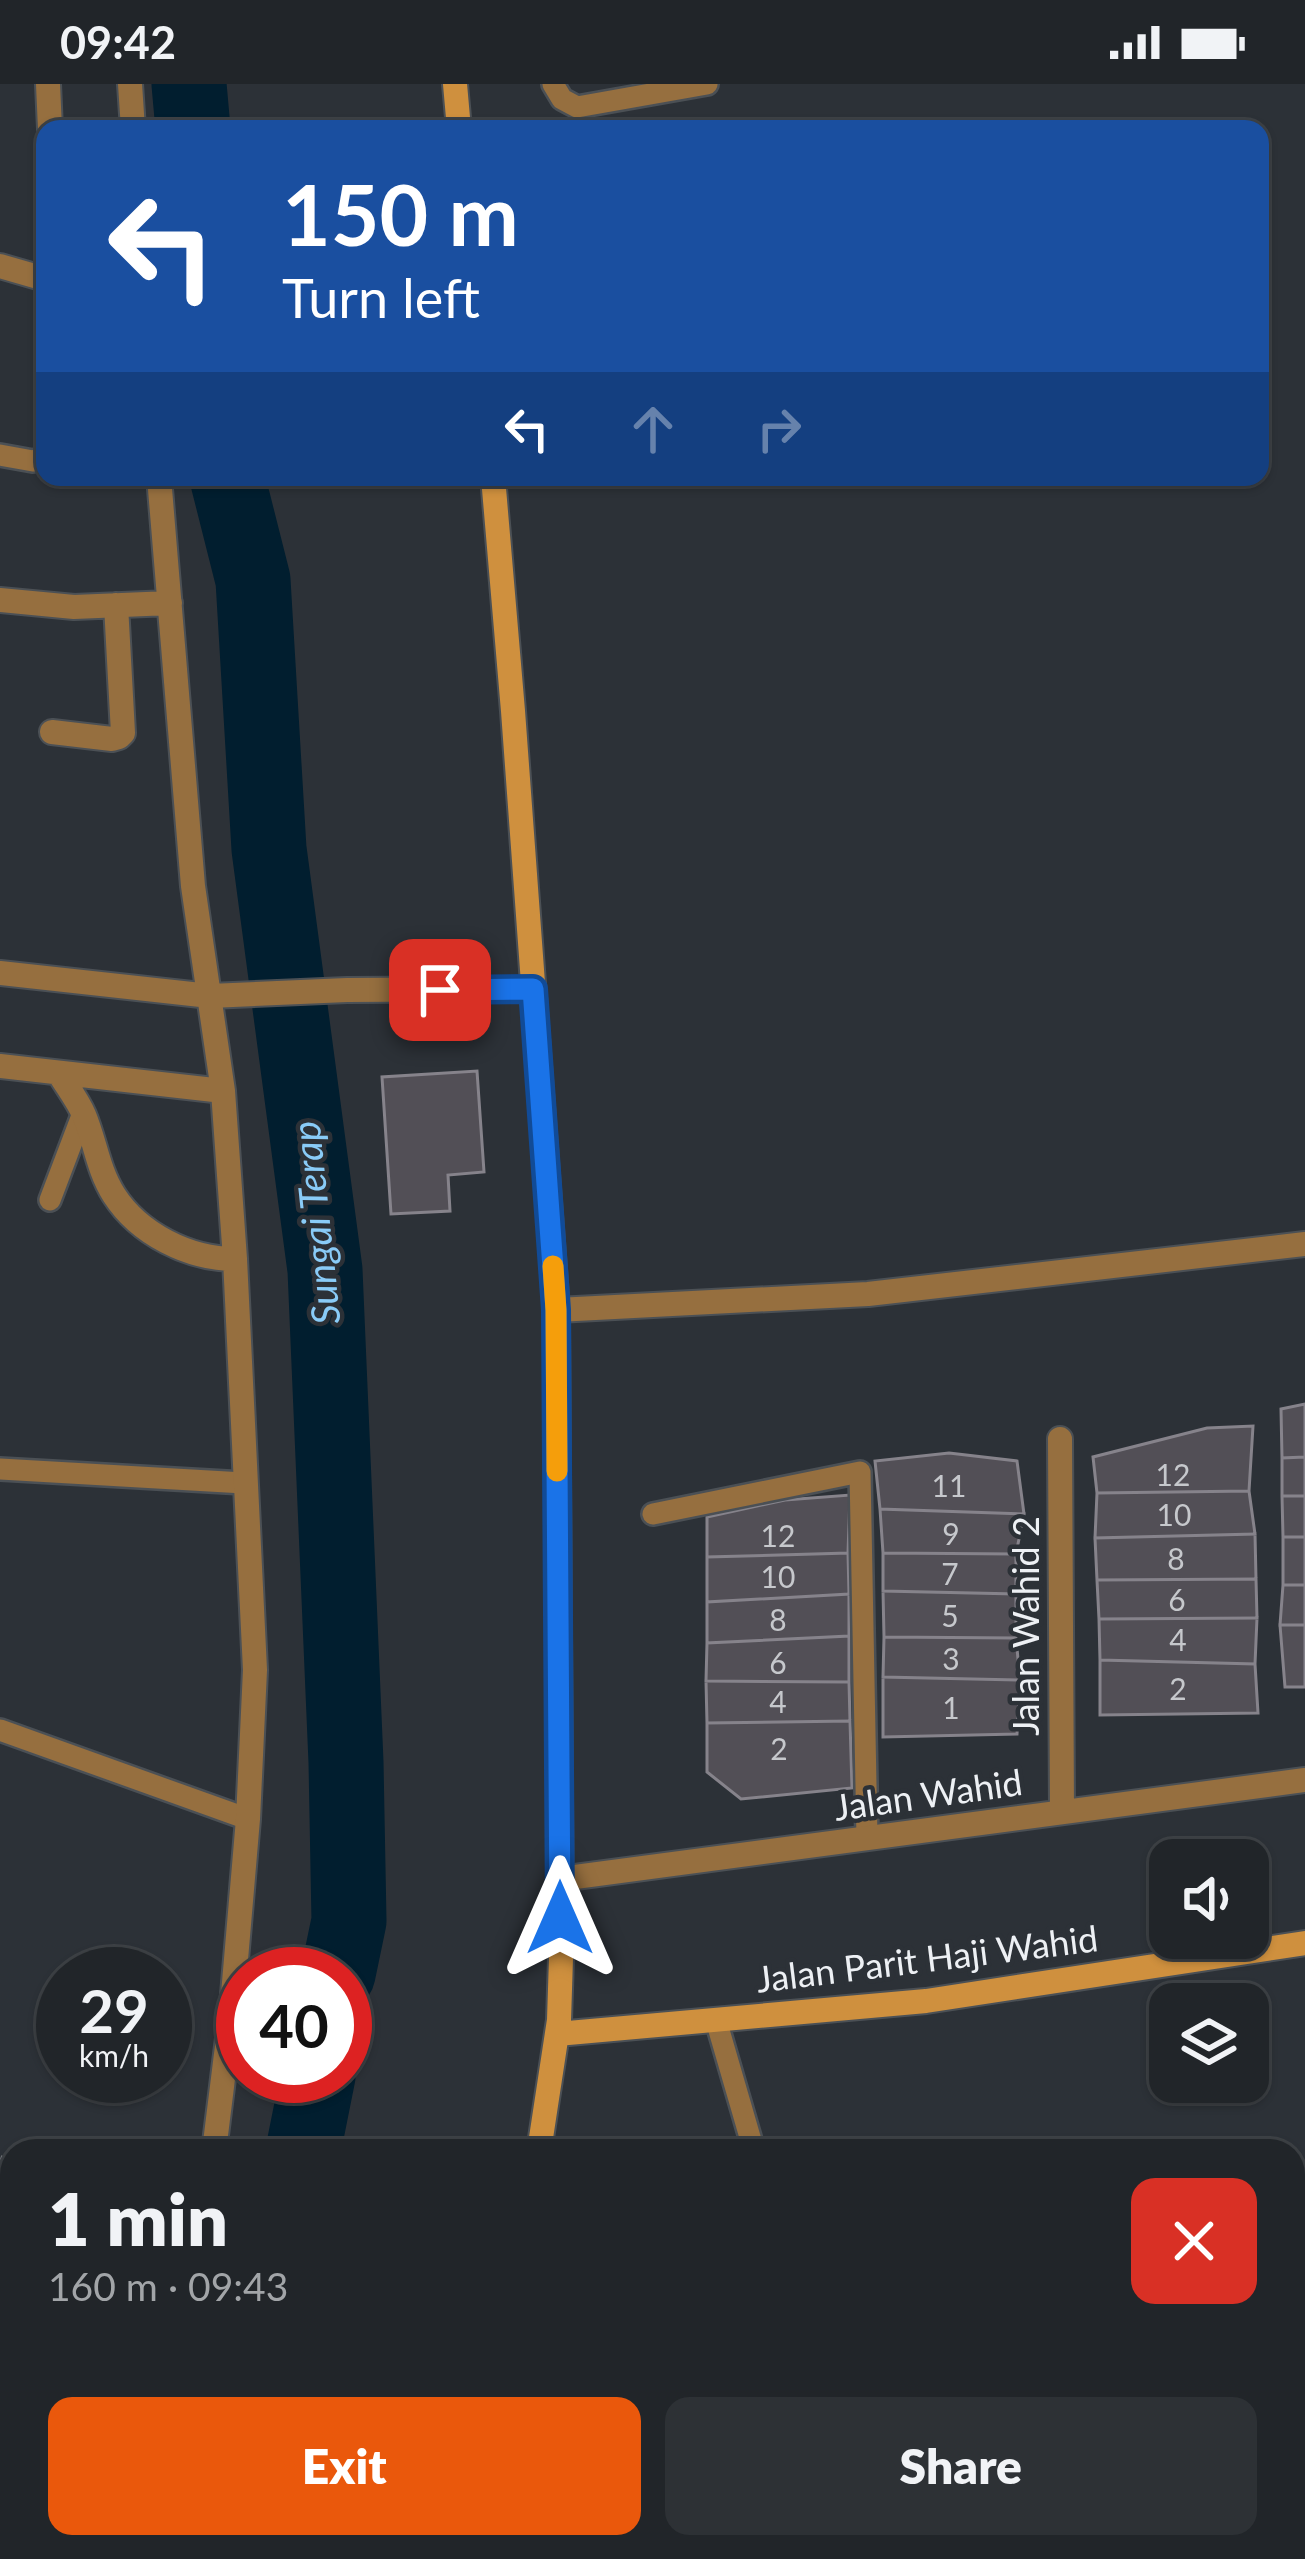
<!DOCTYPE html>
<html lang="en">
<head>
<meta charset="utf-8">
<style>
	body { margin:0; font-family:Lato,sans-serif; background:#2d3135; color:#f1f3f6; height:100vh; display:flex; flex-direction:column; font-size:45px; white-space:nowrap }
	* { box-sizing:border-box; margin:0 }
	p { font-size:39px; color:#a2a5a8 }
	.icon { flex:none; width:66px; height:66px; fill:none; stroke:currentColor; stroke-width:2; stroke-linecap:round; stroke-linejoin:round }
	.map { position:relative; flex:1; overflow:hidden }
	.panel { position:absolute; left:0px; top:2055px; width:1305px; height:420px; display:flex; flex-direction:column; background:#212529; border-radius:36px 36px 0 0; box-shadow:0 3px 9px #0004,0 0 0 3px #3e4246 }
	.panel>* { flex:none }
	.guide { position:absolute; left:36px; top:36px; width:1233px; height:366px; border-radius:24px; box-shadow:0 3px 9px #0004,0 0 0 3px #3e4246; background:#1a4fa0; color:#fff; overflow:hidden }
	.fabs { position:absolute; left:1149px; top:1755px; display:grid; gap:24px }
	.fabs a { display:grid; place-items:center; width:120px; height:120px; border-radius:24px; background:#212529; box-shadow:0 3px 9px #0004,0 0 0 3px #3e4246; font-size:60px }
	.speed { position:absolute; left:36px; top:1863px; display:flex; gap:24px; font-size:60px; font-weight:700; text-align:center }
	.speed>* { display:grid; place-content:center; width:156px; height:156px; border-radius:50%; background:#212529; box-shadow:0 3px 9px #0004,0 0 0 3px #3e4246; line-height:1 }
	.speed small { font-size:30px; font-weight:400 }
	.speed .limit { border:18px solid #d22; background:#fff; color:#111 }
	.pin { position:absolute; display:grid; place-items:center; width:102px; height:102px; color:#fff; margin:-51px; border-radius:24px; box-shadow:0 6px 18px #0006 }
	.me { position:absolute; width:132px; margin:-66px; rotate:0deg; stroke-linejoin:round; filter:drop-shadow(0 0 9px #0008) }
	.turn { display:flex; align-items:center; gap:42px; height:252px; padding:0 48px; font-size:54px }
	.turn .icon { width:156px; height:156px; stroke-width:2.5 }
	.turn b { display:block; font-size:84px; line-height:102px }
	.lanes { display:flex; align-items:center; height:114px; padding:0 48px; background:#0003; justify-content:center; gap:60px; direction:ltr }
	.lanes .off { opacity:.35 }
	.round { display:grid; place-items:center; flex:none; width:126px; height:126px; border-radius:24px; background:#2d3135 }
	.headline { display:flex; align-items:center; justify-content:space-between; height:204px; padding:0 48px }
	h1 { font-size:72px; font-weight:800; line-height:90px }
	.action { display:flex; gap:24px; margin-top:auto; padding:24px 48px }
	.action a { flex:1; height:138px; border-radius:24px; background:#ea580c; color:#fff; font-size:48px; font-weight:800; line-height:138px; text-align:center }
	.action a+a { background:#2d3135; color:#f1f3f6 }
	.status { display:flex; justify-content:space-between; align-items:center; height:84px; padding:0 60px; background:#212529; direction:ltr }
	.status svg { height:33px; fill:currentColor }
	.map>svg:first-child { display:block }
</style>
</head>
<body>
<div class="status"><b>09:42</b><svg viewBox="0 0 49 12"><path d="M0 12V9h3v3zM5 12V6h3v6zM10 12V3h3v9zM15 12V0h3v12zM26 1h20v11H26zM47 4h2v5h-2z"/></svg></div>
<div class="map">
<svg width="1305" height="2475" viewBox="0 0 1305 2475">
	<rect width="100%" height="100%" fill="#2c3137"/>
	<g fill="none" stroke-linecap="round" stroke-linejoin="round">
		<path stroke="#011e2f" stroke-width="75" d="M189,0L193,45
			M227,393L253,496L269,765L325,1186L346,1678L349,1837L338,1890
			M303,2067L318,1992
			M218,2475L220,2463"/>
	</g>
	<path fill="#524f56" stroke="#86838b" stroke-width="3" d="M477,987L484,1088L448,1091L450,1127L391,1130L382,993Z
		M1305,1320V1373L1282,1374L1281,1325Z
		M1253,1342L1249,1407L1097,1409L1093,1373L1207,1344Z
		M949,1369L1017,1377L1024,1430L880,1425L875,1377Z
		M1305,1373V1412H1282V1374Z
		M1249,1407L1255,1450L1095,1454L1097,1409Z
		M850,1411L848,1469L707,1473V1433L785,1416Z
		M1282,1412H1305V1453H1283Z
		M880,1425L1024,1430L1016,1470L883,1469Z
		M1255,1450L1256,1495L1097,1496L1095,1454Z
		M1283,1453H1305V1501H1283Z
		M848,1469L849,1510L707,1518V1473Z
		M883,1469L1016,1470V1510L883,1507Z
		M1256,1495L1257,1534L1099,1535L1097,1496Z
		M1283,1501H1305V1541H1280Z
		M883,1507L1016,1510V1554L884,1553Z
		M849,1510V1552L707,1559V1518Z
		M1257,1534L1255,1580L1100,1576L1099,1535Z
		M1280,1541H1305V1603H1285Z
		M849,1552V1598L706,1597L707,1559Z
		M884,1553L1016,1554L1020,1596L883,1593Z
		M1100,1576L1255,1580L1258,1629L1100,1631Z
		M883,1593L1020,1596L1017,1650L883,1653Z
		M706,1597L849,1598L850,1637L707,1639Z
		M850,1637L852,1704L741,1715L707,1688V1639Z"/>
	<g fill="none" stroke-linecap="round" stroke-linejoin="round">
		<g stroke="#4b5055" stroke-width="26">
			<path id="lane" d="M553,0L562,15L577,23L707,0
				M0,371L33,377L45,374
				M50,1116L83,1029
				M0,1385L244,1399
				M653,1430L860,1388L867,1754
				M0,1646L248,1735
				M716,1936L754,2067"/>
		</g>
		<g stroke="#4b5055" stroke-width="28">
			<path id="street" d="M48,0L50,45
				M130,0L133,45
				M0,182L45,195
				M159,393L193,802L223,1007L235,1175L255,1586L248,1735L232,1922L214,2067
				M0,516L74,523L170,519
				M52,648L112,655L119,653L123,649L116,521
				M0,889L210,912L347,906L533,905
				M0,982L223,1007
				M60,991C68,1004 78,1017 84,1031C95,1057 98,1086 114,1111C139,1150 189,1175 235,1175
				M557,1226L868,1210L1305,1160
				M1060,1355L1062,1728
				M560,1795L1305,1696
				M0,2468L20,2475
				M118,2475L121,2463"/>
		</g>
		<g stroke="#4b5055" stroke-width="28">
			<path id="secondary" d="M455,0L459,45
				M493,393L513,627L557,1226L561,1874L559,1936L539,2067
				M557,1950L926,1917L1305,1859
				M455,2475L457,2463"/>
		</g>
		<path stroke="#74787d" stroke-width="8" stroke-dasharray="3 9" stroke-linecap="butt" d="M0,2075L12,2079"/>
		<use href="#lane" stroke="#966f3f" stroke-width="21"/>
		<use href="#street" stroke="#966f3f" stroke-width="24"/>
		<use href="#secondary" stroke="#cf903e" stroke-width="24"/>
	</g>
	<g fill="none" stroke-linecap="round" stroke-linejoin="round">
		<g stroke="#114b97" stroke-width="30">
			<path id="route" d="M440,906L533,905L556,1226L560,1834"/>
		</g>
		<use href="#route" stroke="#1a73e8" stroke-width="21"/>
		<path stroke="#f59e0b" stroke-width="21" d="M553,1182L556,1226L557,1387"/>
	</g>
	<g text-anchor="middle" dominant-baseline="central" stroke-width="9" stroke-linejoin="round" paint-order="stroke">
		<g font-size="30" fill="#c6c8cc">
			<text x="1173" y="1390">12</text>
			<text x="949" y="1401">11</text>
			<text x="1174" y="1430">10</text>
			<text x="951" y="1449">9</text>
			<text x="778" y="1451">12</text>
			<text x="1176" y="1474">8</text>
			<text x="950" y="1489">7</text>
			<text x="778" y="1492">10</text>
			<text x="1177" y="1515">6</text>
			<text x="950" y="1531">5</text>
			<text x="778" y="1535">8</text>
			<text x="1178" y="1555">4</text>
			<text x="951" y="1574">3</text>
			<text x="778" y="1578">6</text>
			<text x="1178" y="1604">2</text>
			<text x="778" y="1617">4</text>
			<text x="951" y="1623">1</text>
			<text x="779" y="1664">2</text>
		</g>
		<g font-size="36" fill="#edf0f4" stroke="#2c3137">
			<text transform="translate(1025 1542) rotate(-90)">Jalan Wahid 2</text>
			<text transform="translate(928 1710) rotate(-8)">Jalan Wahid</text>
			<text transform="translate(927 1874) rotate(-7)">Jalan Parit Haji Wahid</text>
		</g>
		<g font-size="39" font-style="italic" fill="#89cbf7" stroke="#2c3137">
			<text transform="translate(315 1139) rotate(-96)">Sungai Terap</text>
		</g>
	</g>
</svg>
<div class="fabs">
<a><svg class="icon" aria-label="sound" viewBox="0 0 24 24"><path d="M4 9h4l5-4v14l-5-4H4zM17 9q2 3 0 6"/></svg></a>
<a><svg class="icon" aria-label="layers" viewBox="0 0 24 24"><path d="M12 4l9 5-9 5-9-5zM3 14l9 5 9-5"/></svg></a>
</div>
<div class="speed"><div>29<small>km/h</small></div><div class="limit">40</div></div>
<div class="pin" style="left:440px;top:906px;background:#d93025"><svg class="icon" aria-label="arrive" viewBox="0 0 24 24"><path d="M6 21V4h12l-3 4 3 4H6"/></svg></div>
<svg class="me" style="left:560px;top:1834px" viewBox="-20 -20 40 40"><path d="M0-17L14 15 0 8-14 15z" fill="#1a73e8" stroke="#fff" stroke-width="4"/></svg>
<div class="guide">
<div class="turn"><svg class="icon" aria-label="left" viewBox="0 0 24 24"><path d="M17 20v-9H6M10 6l-5 5 5 5"/></svg><div><b>150 m</b>Turn left</div></div>
<div class="lanes"><svg class="icon" aria-label="left" viewBox="0 0 24 24"><path d="M17 20v-9H6M10 6l-5 5 5 5"/></svg><svg class="icon off" aria-label="ahead" viewBox="0 0 24 24"><path d="M12 20V5M6 11l6-6 6 6"/></svg><svg class="icon off" aria-label="right" viewBox="0 0 24 24"><path d="M7 20v-9h11M14 6l5 5-5 5"/></svg></div>
</div>
<section class="panel">
<div class="headline"><div><h1>1 min</h1><p>160 m · 09:43</p></div><a class="round" style="background:#d93025;color:#fff"><svg class="icon" aria-label="close" viewBox="0 0 24 24"><path d="M6 6l12 12M18 6L6 18"/></svg></a></div>
<div class="action"><a>Exit</a><a>Share</a></div>
</section>
</div>
</body>
</html>
